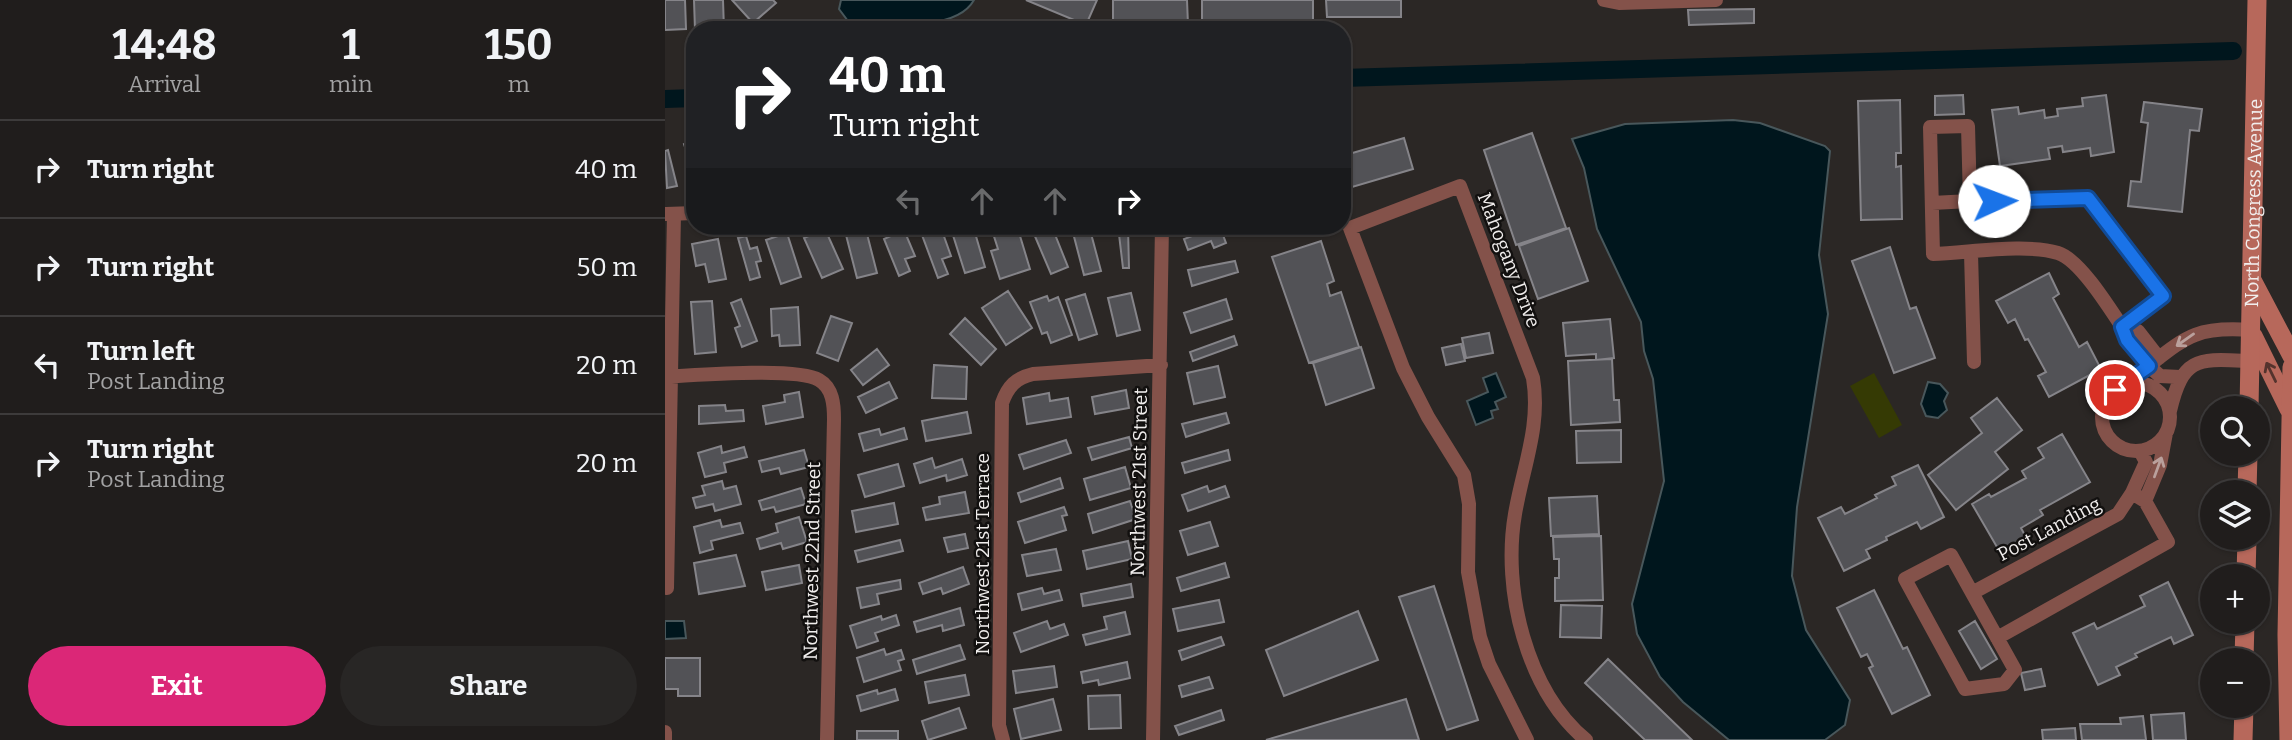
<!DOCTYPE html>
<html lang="en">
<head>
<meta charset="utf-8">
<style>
	body { margin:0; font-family:Bitter,serif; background:#282625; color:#f1f3f6; height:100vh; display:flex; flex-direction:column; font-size:26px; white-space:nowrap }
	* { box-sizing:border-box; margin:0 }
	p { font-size:23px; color:#a2a2a3 }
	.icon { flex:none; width:38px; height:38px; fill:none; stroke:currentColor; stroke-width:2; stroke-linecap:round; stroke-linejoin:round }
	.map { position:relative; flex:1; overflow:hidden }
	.drawer { display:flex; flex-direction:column; background:#201d1c; width:665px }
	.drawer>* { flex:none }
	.guide { position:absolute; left:21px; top:21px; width:665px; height:214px; border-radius:28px; box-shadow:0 2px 5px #0004,0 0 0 2px #3d3b3b; background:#202124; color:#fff; overflow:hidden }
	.buttons { position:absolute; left:1535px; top:396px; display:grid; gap:14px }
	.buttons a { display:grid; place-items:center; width:70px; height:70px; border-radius:50%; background:#201d1c; box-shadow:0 2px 5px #0004,0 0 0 2px #3d3b3b; font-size:35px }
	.pin { position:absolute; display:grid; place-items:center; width:60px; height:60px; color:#fff; margin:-30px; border:4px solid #fff; border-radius:50%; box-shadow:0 2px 7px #0007 }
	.me { position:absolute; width:77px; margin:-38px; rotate:88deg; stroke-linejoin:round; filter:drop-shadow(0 0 5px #0008) }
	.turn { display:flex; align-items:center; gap:24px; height:147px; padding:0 28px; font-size:32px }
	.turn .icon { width:91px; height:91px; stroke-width:2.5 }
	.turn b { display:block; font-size:49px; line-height:60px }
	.lanes { display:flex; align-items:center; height:66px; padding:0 28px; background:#0003; justify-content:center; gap:35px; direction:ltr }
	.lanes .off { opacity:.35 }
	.eta { display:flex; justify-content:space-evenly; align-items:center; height:119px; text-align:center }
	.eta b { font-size:42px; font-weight:700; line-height:49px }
	.cta { display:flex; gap:14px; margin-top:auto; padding:14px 28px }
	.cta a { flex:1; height:80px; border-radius:42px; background:#db2777; color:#fff; font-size:28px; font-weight:700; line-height:80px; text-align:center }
	.cta a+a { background:#282625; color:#f1f3f6 }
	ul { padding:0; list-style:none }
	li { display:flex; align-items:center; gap:21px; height:98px; padding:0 28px; border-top:2px solid #3d3b3b }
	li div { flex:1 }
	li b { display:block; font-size:26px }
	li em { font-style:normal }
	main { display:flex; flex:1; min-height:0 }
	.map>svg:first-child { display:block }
</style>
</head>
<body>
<main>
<section class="drawer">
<div class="eta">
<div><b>14:48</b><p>Arrival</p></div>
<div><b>1</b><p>min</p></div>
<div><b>150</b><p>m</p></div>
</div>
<ul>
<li><svg class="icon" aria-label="right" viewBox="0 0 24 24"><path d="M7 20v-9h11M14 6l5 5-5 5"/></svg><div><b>Turn right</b></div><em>40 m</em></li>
<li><svg class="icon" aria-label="right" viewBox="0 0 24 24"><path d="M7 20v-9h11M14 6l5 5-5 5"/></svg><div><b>Turn right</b></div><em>50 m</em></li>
<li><svg class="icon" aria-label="left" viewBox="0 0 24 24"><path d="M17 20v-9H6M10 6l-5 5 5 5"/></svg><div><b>Turn left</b><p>Post Landing</p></div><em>20 m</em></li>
<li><svg class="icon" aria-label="right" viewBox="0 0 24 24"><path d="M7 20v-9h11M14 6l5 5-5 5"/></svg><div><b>Turn right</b><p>Post Landing</p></div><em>20 m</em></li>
</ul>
<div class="cta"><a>Exit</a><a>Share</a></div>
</section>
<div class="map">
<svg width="1627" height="740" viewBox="0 0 1627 740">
	<rect width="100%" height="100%" fill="#2b2725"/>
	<path fill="#353a04" d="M1209,373L1237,425L1214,438L1185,386Z"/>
	<path fill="#00161d" stroke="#48575b" stroke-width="2" d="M176,0H309C290,34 218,22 183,21L174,9Z
		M1068,120L1095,123L1160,146L1165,151L1154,255L1163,314L1132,507L1127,576L1141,630L1185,700L1180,725L1160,740H1064L1018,702L995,677L972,634L967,604L999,481L988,379L979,351L976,322L932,229L919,168L907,139L960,124Z
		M831,373L841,397L830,402L833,409L826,411L828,418L811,425L802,401L823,392L818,378Z
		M1263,382L1275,384L1283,393L1279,401L1282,410L1273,418L1261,416L1256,404Z
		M0,621H19L21,638L0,639Z"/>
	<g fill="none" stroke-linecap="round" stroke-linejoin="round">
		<path stroke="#00161d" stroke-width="18" d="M677,78L1568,51
			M0,99L30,98"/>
	</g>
	<path fill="#525256" stroke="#858489" stroke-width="2" d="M0,0H20L21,29L0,30Z
		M29,0H58L59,30H30Z
		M67,0H108L111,3L88,23Z
		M361,0H432L421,25Z
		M448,0H522L523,25L448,27Z
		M537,0H648V22L537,23Z
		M661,0H736V17H662Z
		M1089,9V23L1024,25L1023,10Z
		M1298,95L1299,114L1270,115V96Z
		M1441,95L1449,152L1426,156L1425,148L1398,152L1397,146L1383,148L1385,159L1335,166L1327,110L1353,107L1354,114L1379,110L1380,118L1393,116L1392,109L1418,106L1417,98Z
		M1235,100L1236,153H1231V167L1236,166L1237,219L1196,220L1193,101Z
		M1479,102L1537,109L1534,131L1525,130L1517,212L1463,206L1466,181L1476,182L1483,123L1476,122Z
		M867,133L901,228L851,245L819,150Z
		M739,138L748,169L677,190V156Z
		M30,140V177L19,144Z
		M3,150L12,186L2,188L0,151Z
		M297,226H308L320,267L300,273L286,229Z
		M332,226H352L365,269L335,279L326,251L333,249L326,227Z
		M424,226L436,271L419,275L407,229Z
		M453,226H463L464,268H458Z
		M554,226H569L570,231L558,235L561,243L549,248L546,241L523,250L519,239Z
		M387,227L403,267L386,274L369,234Z
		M276,228L286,256L277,259L283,274L273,278L257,235Z
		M904,228L923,281L873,299L854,246Z
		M160,229L178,269L157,278L139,238Z
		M201,230L212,273L192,278L181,235Z
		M239,230L250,256L240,259L245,271L234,276L219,239Z
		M122,233L136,277L116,284L101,240Z
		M81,236L85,249L92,247L96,261L91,262L95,277L85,280L73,238Z
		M53,239L61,279L44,282L40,264L31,266L27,244Z
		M656,241L669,281L662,284L665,296L676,292L694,347L644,363L607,257Z
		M1225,247L1245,309L1251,307L1270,358L1229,373L1187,261Z
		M570,261L573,272L527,286L523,270Z
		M1384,273L1394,294L1388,298L1414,347L1422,342L1436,369L1384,397L1373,376L1381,372L1363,339L1360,340L1350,319L1343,323L1331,301Z
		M343,291L367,328L341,345L317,308Z
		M466,293L475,330L452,336L443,298Z
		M420,294L432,334L414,340L401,300Z
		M382,296L384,301L393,297L407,335L386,343L382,332L377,334L365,302Z
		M76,299L92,341L77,347L70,328L75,326L66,303Z
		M561,299L567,319L526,333L519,313Z
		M47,301L51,352L30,354L26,302Z
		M133,307L135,345L115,346L114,335L107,336L106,309Z
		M166,316L187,323L173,361L152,353Z
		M300,318L331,349L316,365L285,334Z
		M945,319L949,358L931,360V354L901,356L898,323Z
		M824,333L828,353L801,358L797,338Z
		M569,336L572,345L528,361L525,352Z
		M796,344L800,361L781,365L777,348Z
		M696,347L709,388L661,405L648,363Z
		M212,349L224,365L198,385L186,370Z
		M947,359L949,400H954L955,422L906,425L903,361Z
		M269,365L302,367L301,399L267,398Z
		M553,366L560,397L529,404L522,373Z
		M224,382L232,398L201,413L193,397Z
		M461,390L464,408L430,414L427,397Z
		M134,392L138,417L101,424L98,406L120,402L119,395Z
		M384,393L385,401L403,398L406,417L362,424L358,398Z
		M1332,398L1357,430L1330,452L1343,469L1291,510L1263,475L1317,433L1306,418Z
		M60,405L61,411L78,410L79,421L34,424V406Z
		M302,412L306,433L261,441L257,421Z
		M561,413L564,423L521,437L517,424Z
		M239,428L242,439L199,451L194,434L214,429L216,435Z
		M956,430V462L912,463L911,431Z
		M1397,434L1425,482L1375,510L1378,515L1356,528L1362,539L1336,554L1307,504L1324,494L1326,497L1361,478L1357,471L1379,458L1373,448Z
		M464,437L467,448L427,460L423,448Z
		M401,440L406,453L359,469L354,455Z
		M56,446L57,453L79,447L82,457L59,463L61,472L40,477L33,453Z
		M139,450L144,467L116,474L114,468L97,472L94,461Z
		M563,450L565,460L520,473L517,463Z
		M267,458L270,468L297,459L302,475L282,481L281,475L255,483L249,464Z
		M233,464L239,486L200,497L193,475Z
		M1253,465L1279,517L1256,529L1252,522L1221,537L1222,540L1201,550L1205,558L1179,571L1153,518L1176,507L1180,514L1212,498L1210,495L1231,485L1227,477Z
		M460,467L466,488L425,500L419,479Z
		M395,478L398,488L356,502L353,493Z
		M57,481L59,489L71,486L76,504L50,511L48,504L31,508L28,498L40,495L37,486Z
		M542,486L544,492L560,486L564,497L523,511L517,495Z
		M136,488L141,504L111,512L109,507L97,510L94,501Z
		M300,492L304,513L261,520L258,508L275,504L274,497Z
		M932,496L934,534L886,536L884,498Z
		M465,501L471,519L428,533L423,514Z
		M229,503L233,524L191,532L187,511Z
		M399,507L402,515L397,516L401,530L360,543L353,522Z
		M134,517L142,542L118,549L116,543L95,549L92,539L113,532L111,524Z
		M55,520L57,527L75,523L78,533L46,541L48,549L35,553L29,527Z
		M545,522L553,546L523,555L515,531Z
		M300,534L303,548L283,552L279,538Z
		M936,536L938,600L890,601V578H894V559H889L888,537Z
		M235,540L238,551L193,562L190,551Z
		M463,541L467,559L422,569L418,551Z
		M391,549L396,570L362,576L357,555Z
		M71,555L80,586L34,594L29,563Z
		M560,563L564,577L516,591L512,578Z
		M134,565L137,583L101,590L97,572Z
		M298,567L304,584L278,594L276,588L258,594L254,583Z
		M235,580L236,589L212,594L214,604L196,608L192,588Z
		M1503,582L1528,635L1509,644L1506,637L1470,654L1472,657L1451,667L1455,675L1433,685L1408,633L1429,623L1432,629L1480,606L1475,596Z
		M466,584L468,597L418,606L416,594Z
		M769,586L813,720L782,730L734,597Z
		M377,588L379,594L394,590L397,600L357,610L353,594Z
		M1209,590L1238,649L1242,647L1265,695L1227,714L1204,668L1208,666L1202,654L1196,657L1172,608Z
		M554,600L559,622L513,631L508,609Z
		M896,605L937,606L936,638L895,637Z
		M295,608L299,625L278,631L277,625L252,632L249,622Z
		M693,611L713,660L619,696L601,650Z
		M460,612L465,634L421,645L418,635L442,629L439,617Z
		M231,615L234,625L210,633L213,641L192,648L185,626L216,616L217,620Z
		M382,621L385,629L399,624L403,635L356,652L349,633Z
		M1310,621L1332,659L1316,669L1294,631Z
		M556,637L559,645L517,660L514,651Z
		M295,645L300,659L252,674L248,660Z
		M219,649L221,655L236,650L239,659L233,661L236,670L199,682L192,658Z
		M0,658H35V696H13V689H0Z
		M943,659L1027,740H980L920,683Z
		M462,662L465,678L434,685L433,680L418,683L416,672Z
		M389,666L392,687L351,693L348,671Z
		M1376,669L1380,686L1360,690L1356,673Z
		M300,675L304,695L264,703L260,682Z
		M544,677L548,688L517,697L514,686Z
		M230,689L233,700L196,711L192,696L212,690L213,694Z
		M455,695L456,728L424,729L423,696Z
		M388,699L396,730L356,739L349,709Z
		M741,699L754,740H601Z
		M294,708L301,728L263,740L257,721Z
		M556,710L559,720L514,735L510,726Z
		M1519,713L1521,740H1488L1486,715Z
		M1478,716L1481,740H1417L1415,724H1456L1455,718Z
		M1410,728L1411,740H1378L1377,730Z
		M192,731H233V740H192Z"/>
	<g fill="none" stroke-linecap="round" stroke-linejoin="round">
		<path stroke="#84524a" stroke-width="14" d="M939,0L954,3L1051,0
			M1267,203L1305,201
			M1,214L30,213
			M1306,253L1309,362
			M1457,327L1498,296L1423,198L1305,201L1303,126L1265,127L1268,254C1304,253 1360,243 1393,253C1422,262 1463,341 1484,366L1495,376L1515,377
			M1457,327L1473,331L1494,358
			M1477,371C1520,338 1529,326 1585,330
			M0,377C30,375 132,367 154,380C168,388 169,405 169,419L162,740
			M1437 417a34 34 0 1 1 68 0a34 34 0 1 1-68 0Z
			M1505,411C1518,355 1534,359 1585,361
			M1480,501L1495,465L1501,433
			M1286,555L1350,670L1339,684L1300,689L1240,579Z
			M2,588L9,214
			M1307,593L1453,514L1467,493L1481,462L1475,451
			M1332,638L1503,542L1480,501L1467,493
			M0,732V740
			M338,740L334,725L337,403C343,386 351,378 368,374L496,365
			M488,740L497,226
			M862,740L824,664L815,637L803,572L804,504L799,475L763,417L738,368L685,228L795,186L868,378C876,426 858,467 850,514C837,589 861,690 921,740"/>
		<g stroke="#b7685b" stroke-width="19">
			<path d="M1588,282L1627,356"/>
			<path d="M1588,336L1624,409"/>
			<path id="s1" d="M1584,408L1592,0"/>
			<path d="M1582,492L1583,453"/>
			<path d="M1581,576L1582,537"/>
			<path d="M1579,660L1580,621"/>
			<path d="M1578,740L1579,705"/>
			<path d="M1624,740L1622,635L1627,367"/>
		</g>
	</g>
	<defs><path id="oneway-shaft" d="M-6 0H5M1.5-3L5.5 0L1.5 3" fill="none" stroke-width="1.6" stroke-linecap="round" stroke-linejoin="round" transform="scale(1.75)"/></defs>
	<g stroke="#baa09c">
		<use href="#oneway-shaft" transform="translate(1520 340) rotate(145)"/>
		<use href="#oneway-shaft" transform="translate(1493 467) rotate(-70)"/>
	</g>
	<use stroke="#54332d" href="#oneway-shaft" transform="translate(1606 372) rotate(-116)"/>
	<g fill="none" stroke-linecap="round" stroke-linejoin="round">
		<g stroke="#114b97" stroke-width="18">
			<path id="route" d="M1329,201L1423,198L1498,296L1457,327L1462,340L1484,366L1450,390"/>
		</g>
		<use href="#route" stroke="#1a73e8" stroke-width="12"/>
	</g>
	<g text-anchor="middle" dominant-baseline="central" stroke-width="5" stroke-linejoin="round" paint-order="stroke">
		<g font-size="19" fill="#f1eeed" stroke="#12100f">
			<text stroke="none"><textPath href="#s1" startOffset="205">North Congress Avenue</textPath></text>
			<text transform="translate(844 260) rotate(69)">Mahogany Drive</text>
			<text transform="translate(474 482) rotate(-89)">Northwest 21st Street</text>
			<text transform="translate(1384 529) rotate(-28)">Post Landing</text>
			<text transform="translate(317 554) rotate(-90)">Northwest 21st Terrace</text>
			<text transform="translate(147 561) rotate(-89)">Northwest 22nd Street</text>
		</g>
	</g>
</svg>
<div class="buttons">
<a><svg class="icon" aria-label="search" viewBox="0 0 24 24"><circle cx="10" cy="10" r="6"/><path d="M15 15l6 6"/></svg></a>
<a><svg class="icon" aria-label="layers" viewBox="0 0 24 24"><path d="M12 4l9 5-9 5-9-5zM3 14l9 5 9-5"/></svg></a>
<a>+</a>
<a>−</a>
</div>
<div class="pin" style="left:1450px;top:390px;background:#d93025"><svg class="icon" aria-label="arrive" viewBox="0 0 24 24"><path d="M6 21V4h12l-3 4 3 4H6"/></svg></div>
<svg class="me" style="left:1329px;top:201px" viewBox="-20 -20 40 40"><circle r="19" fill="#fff"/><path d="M0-13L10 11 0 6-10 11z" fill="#1a73e8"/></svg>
<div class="guide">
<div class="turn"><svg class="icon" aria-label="right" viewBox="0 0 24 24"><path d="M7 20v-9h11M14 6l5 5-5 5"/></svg><div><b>40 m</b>Turn right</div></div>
<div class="lanes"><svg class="icon off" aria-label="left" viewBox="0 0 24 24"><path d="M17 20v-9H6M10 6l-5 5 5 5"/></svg><svg class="icon off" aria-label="ahead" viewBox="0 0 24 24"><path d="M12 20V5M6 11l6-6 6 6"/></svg><svg class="icon off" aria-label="ahead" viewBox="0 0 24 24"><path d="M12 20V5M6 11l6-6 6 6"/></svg><svg class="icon" aria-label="right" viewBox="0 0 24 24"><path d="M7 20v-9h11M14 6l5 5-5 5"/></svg></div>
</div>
</div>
</main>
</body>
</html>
